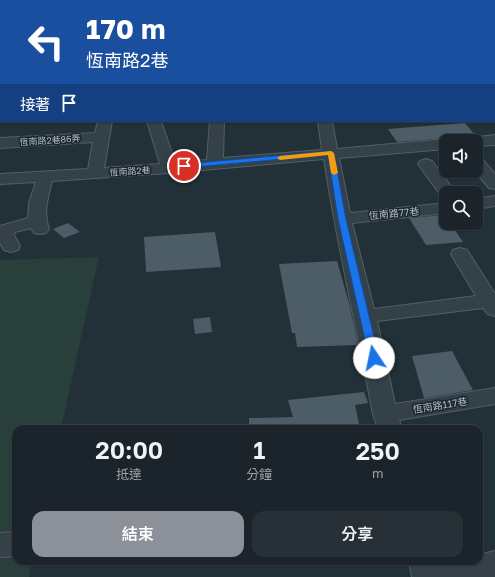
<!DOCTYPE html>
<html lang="zh-TW">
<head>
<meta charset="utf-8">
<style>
	body { margin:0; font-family:"Golos Text","Noto Sans TC",sans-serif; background:#273036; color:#f1f3f6; height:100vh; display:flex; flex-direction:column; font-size:15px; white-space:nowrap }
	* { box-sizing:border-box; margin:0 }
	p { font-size:13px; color:#9fa4a8 }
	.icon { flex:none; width:22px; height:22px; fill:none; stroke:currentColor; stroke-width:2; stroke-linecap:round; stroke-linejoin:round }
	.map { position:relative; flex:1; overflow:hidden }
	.sheet { position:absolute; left:12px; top:425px; width:471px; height:140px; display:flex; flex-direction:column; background:#1a242a; border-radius:12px; box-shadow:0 1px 3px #0004,0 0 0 1px #384147 }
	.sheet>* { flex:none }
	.banner { position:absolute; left:0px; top:0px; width:495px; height:122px; box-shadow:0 1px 3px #0004,0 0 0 1px #384147; background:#1a4fa0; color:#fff; overflow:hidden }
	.controls { position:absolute; left:439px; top:134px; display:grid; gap:8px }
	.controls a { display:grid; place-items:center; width:44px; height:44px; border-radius:8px; background:#1a242a; box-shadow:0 1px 3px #0004,0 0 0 1px #384147; font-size:20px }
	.pin { position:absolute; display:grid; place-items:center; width:34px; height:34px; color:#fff; margin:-17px; border:2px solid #fff; border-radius:50%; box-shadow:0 1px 4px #0007 }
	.me { position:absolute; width:44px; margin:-22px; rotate:349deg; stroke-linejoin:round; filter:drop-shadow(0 0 3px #0008) }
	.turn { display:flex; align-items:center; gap:14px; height:84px; padding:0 20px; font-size:18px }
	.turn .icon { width:52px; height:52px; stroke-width:2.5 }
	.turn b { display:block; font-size:28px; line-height:34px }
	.then { display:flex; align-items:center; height:38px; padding:0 20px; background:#0003; gap:8px; font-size:15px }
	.eta { display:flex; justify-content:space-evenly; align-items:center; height:68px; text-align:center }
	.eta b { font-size:24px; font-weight:600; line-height:28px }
	.action { display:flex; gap:8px; margin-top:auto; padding:8px 20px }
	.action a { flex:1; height:46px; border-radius:12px; background:#8c9099; color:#fff; font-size:16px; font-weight:600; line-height:46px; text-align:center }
	.action a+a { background:#273036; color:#f1f3f6 }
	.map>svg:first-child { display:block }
</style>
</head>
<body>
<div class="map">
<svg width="495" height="577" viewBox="0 0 495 577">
	<rect width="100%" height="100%" fill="#223038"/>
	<path fill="#283f3b" d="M99,257L61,429H16V561H32L29,577H0V260Z"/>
	<path fill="#4d5d67" d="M465,123L476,136L471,137L468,139L452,140L446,138L397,142L388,129Z
		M444,215L446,223H450L463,242L426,245L409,218Z
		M68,223L80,232L64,238L53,229Z
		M215,232L221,267L146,272L144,237Z
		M337,261L349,303L358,345L297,347L295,333H292L279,264Z
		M210,317L212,332L195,334L193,319Z
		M452,351L473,390L424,398L412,356Z
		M364,392L368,403L355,405L360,429H249V418L293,417L288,400Z"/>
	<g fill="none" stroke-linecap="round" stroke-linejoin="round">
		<g stroke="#535f66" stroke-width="2">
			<path id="minor" d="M287,0H297V1H287Z
				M494,26H495V32H494Z
				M0,87H1V95H0Z
				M494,97H495V105H494Z
				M98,121H112L104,168L160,164L147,121H161L175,162L207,160L210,121H224L223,158L322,150L318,121H332L337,149L446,139L451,141H446V149L339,158L350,213L446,203V213L352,223L374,309L476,296L451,254L453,250L460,248L467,250L495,294V316L488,314L483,308L377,321L395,404L495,388V404L399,420L402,429H378L373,414C357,329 337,245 324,159L169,173L52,181C48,197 43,212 49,229L46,233L40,234L34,233L31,228L15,232L14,235L20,246L18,250L11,252L4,250L0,243V226L28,218L29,203L36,182L0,184V174L88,169L93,142L0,148V138L95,133Z
				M495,135V145L476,146V141H468L471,138Z
				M476,157L482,159L495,174V189L489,188L475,171Z
				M426,159L432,161L456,193H446V198L442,197L418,164L420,161Z
				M495,196V206L476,209V199Z
				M16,532V556L0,557V533Z
				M495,551V577H412L409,561H439V564L452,561H479V555Z"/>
		</g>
		<g stroke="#424d55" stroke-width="2">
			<path id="major" d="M422,0H435L436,1H423Z
				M494,35H495V44H494Z"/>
		</g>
		<use href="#minor" fill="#354149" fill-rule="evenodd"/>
		<use href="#major" fill="#536069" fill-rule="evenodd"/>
	</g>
	<path fill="#1a73e8" stroke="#114b97" d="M331,151L334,153L346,219L379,358L374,361L369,358L338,219L328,155L184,168L181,166L184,164Z"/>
	<path fill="#f59e0b" d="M331,151L334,153L338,173L334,175L331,173L328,155L280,160L277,158L280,156Z"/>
	<g text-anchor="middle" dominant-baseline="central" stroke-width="3" stroke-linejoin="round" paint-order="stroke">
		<g font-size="9" fill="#b0bcc5" stroke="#1b262d">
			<text transform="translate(50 140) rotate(-4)">恆南路2巷86弄</text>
			<text transform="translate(130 171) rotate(-4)">恆南路2巷</text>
		</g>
		<g font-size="10" fill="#b0bcc5" stroke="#1b262d">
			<text transform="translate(394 213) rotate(-6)">恆南路77巷</text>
			<text transform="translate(440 405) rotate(-9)">恆南路117巷</text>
		</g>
	</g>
</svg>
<div class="controls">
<a><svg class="icon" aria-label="sound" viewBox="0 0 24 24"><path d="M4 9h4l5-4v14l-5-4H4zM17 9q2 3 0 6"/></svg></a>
<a><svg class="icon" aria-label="search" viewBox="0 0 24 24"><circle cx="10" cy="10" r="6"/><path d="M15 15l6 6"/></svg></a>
</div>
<div class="pin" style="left:184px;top:166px;background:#d93025"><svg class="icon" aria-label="arrive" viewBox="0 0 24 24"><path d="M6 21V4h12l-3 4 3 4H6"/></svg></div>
<svg class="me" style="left:374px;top:358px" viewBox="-20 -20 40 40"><circle r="19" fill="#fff"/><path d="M0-13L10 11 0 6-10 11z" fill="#1a73e8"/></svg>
<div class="banner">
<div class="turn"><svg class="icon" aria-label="left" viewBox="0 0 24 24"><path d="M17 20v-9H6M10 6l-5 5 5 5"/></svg><div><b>170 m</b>恆南路2巷</div></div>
<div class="then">接著<svg class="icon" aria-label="arrive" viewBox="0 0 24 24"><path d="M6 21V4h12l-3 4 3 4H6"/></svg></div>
</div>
<section class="sheet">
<div class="eta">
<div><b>20:00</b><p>抵達</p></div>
<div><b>1</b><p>分鐘</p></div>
<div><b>250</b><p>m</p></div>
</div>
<div class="action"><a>結束</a><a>分享</a></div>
</section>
</div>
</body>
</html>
